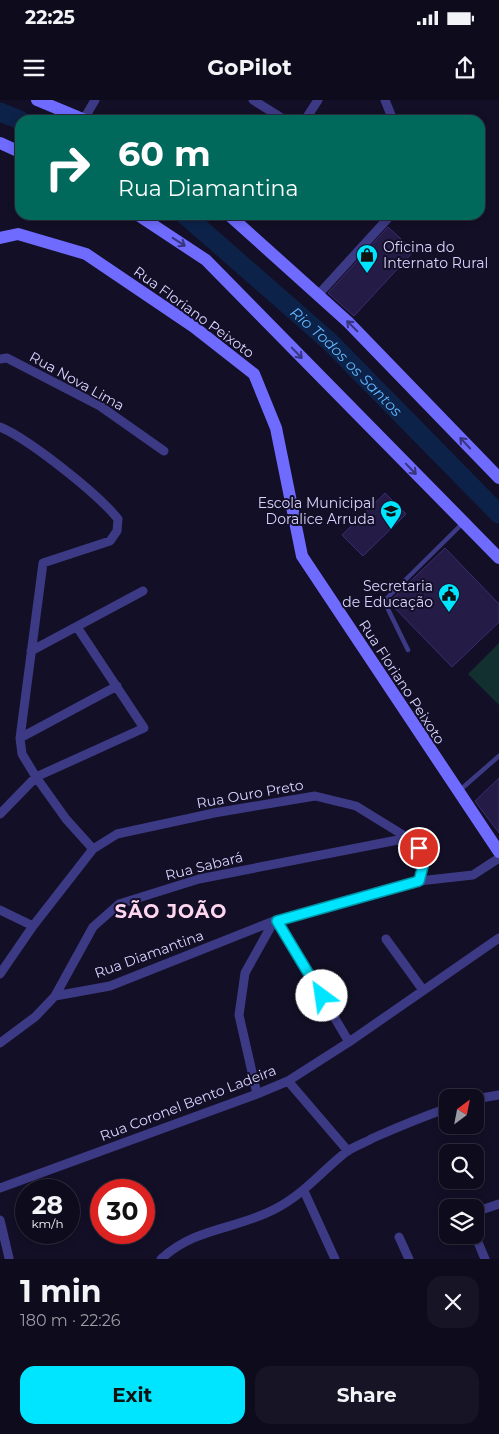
<!DOCTYPE html>
<html lang="en">
<head>
<meta charset="utf-8">
<style>
	body { margin:0; font-family:Montserrat,sans-serif; background:#171425; color:#f1f3f6; height:100vh; display:flex; flex-direction:column; font-size:19px; white-space:nowrap }
	* { box-sizing:border-box; margin:0 }
	p { font-size:16px; color:#9b9ba3 }
	.icon { flex:none; width:28px; height:28px; fill:none; stroke:currentColor; stroke-width:2; stroke-linecap:round; stroke-linejoin:round }
	.map { position:relative; height:1159px; overflow:hidden }
	.details { display:flex; flex-direction:column; background:#0e0b1c; flex:1 }
	.details>* { flex:none }
	.top-card { position:absolute; left:15px; top:15px; width:470px; height:105px; border-radius:15px; box-shadow:0 2px 8px #0003,0 0 0 1px #2e2b3b; background:#00695c; color:#fff; overflow:hidden }
	.needle { width:32px; rotate:32deg }
	.fabs { position:absolute; left:439px; top:989px; display:grid; gap:10px }
	.fabs a { display:grid; place-items:center; width:45px; height:45px; border-radius:10px; background:#0e0b1c; box-shadow:0 2px 8px #0003,0 0 0 1px #2e2b3b; font-size:25px }
	.speed { position:absolute; left:15px; top:1079px; display:flex; gap:10px; font-size:25px; font-weight:700; text-align:center }
	.speed>* { display:grid; place-content:center; width:65px; height:65px; border-radius:50%; background:#0e0b1c; box-shadow:0 2px 8px #0003,0 0 0 1px #2e2b3b; line-height:1 }
	.speed small { font-size:12px; font-weight:400 }
	.speed .limit { border:8px solid #d22; background:#fff; color:#111 }
	.pin { position:absolute; display:grid; place-items:center; width:42px; height:42px; color:#fff; margin:-21px; border:2px solid #fff; border-radius:50%; box-shadow:0 1px 5px #0007 }
	.me { position:absolute; width:55px; margin:-28px; rotate:329deg; stroke-linejoin:round; filter:drop-shadow(0 0 4px #0008) }
	.turn { display:flex; align-items:center; gap:18px; height:105px; padding:0 20px; font-size:22px }
	.turn .icon { width:65px; height:65px; stroke-width:2.5 }
	.turn b { display:block; font-size:35px; line-height:42px }
	.round { display:grid; place-items:center; flex:none; width:52px; height:52px; border-radius:15px; background:#171425 }
	.head { display:flex; align-items:center; justify-content:space-between; height:85px; padding:0 20px }
	h1 { font-size:30px; font-weight:700; line-height:38px }
	.cta { display:flex; gap:10px; margin-top:auto; padding:10px 20px }
	.cta a { flex:1; height:58px; border-radius:15px; background:#00e5ff; color:#111; font-size:20px; font-weight:700; line-height:58px; text-align:center }
	.cta a+a { background:#171425; color:#f1f3f6 }
	.status { display:flex; justify-content:space-between; align-items:center; height:35px; padding:0 25px; background:#0e0b1c; direction:ltr }
	.status svg { height:14px; fill:currentColor }
	header { display:flex; justify-content:space-between; align-items:center; height:65px; padding:0 20px; background:#0e0b1c; font-size:22px; font-weight:700 }
	.map>svg:first-child { display:block }
</style>
</head>
<body>
<div class="status"><b>22:25</b><svg viewBox="0 0 49 12"><path d="M0 12V9h3v3zM5 12V6h3v6zM10 12V3h3v9zM15 12V0h3v12zM26 1h20v11H26zM47 4h2v5h-2z"/></svg></div>
<header><svg class="icon" aria-label="menu" viewBox="0 0 24 24"><path d="M4 6h16M4 12h16M4 18h16"/></svg>GoPilot<svg class="icon" aria-label="share" viewBox="0 0 24 24"><path d="M12 15V3M7 8l5-5 5 5M5 13v7h14v-7"/></svg></header>
<div class="map">
<svg width="499" height="1159" viewBox="0 0 499 1159">
	<rect width="100%" height="100%" fill="#130f26"/>
	<path fill="#12302f" d="M499,543V605L468,574Z"/>
	<g fill="none" stroke-linecap="round" stroke-linejoin="round">
		<g stroke="#0c2248" stroke-width="19">
			<path d="M0,12L20,20"/>
			<path id="s1" d="M185,115L329,241L499,414"/>
		</g>
	</g>
	<path fill="#241b47" stroke="#3b2d73" d="M388,127L414,151L354,216L328,193Z
		M385,393L406,414L363,456L342,435Z
		M445,448L499,504V522L452,567L389,502Z
		M499,678V733L475,701Z"/>
	<g fill="none" stroke-linecap="round" stroke-linejoin="round">
		<path stroke="#3d3a85" stroke-width="4.5" d="M408,550L384,501L463,423
			M460,690L499,656"/>
		<path stroke="#3d3a85" stroke-width="9" d="M253,0L285,20
			M385,0L393,20
			M84,19L95,0
			M305,20L318,0
			M318,195L391,115
			M0,259L7,258L100,306L164,351
			M0,327C29,339 98,394 118,419L117,431L110,441L43,463L20,638L22,654L36,677L66,719L93,749
			M31,551L143,491
			M20,638L117,586
			M0,714L36,677L144,628L77,527
			M419,781L473,775L499,758
			M0,810L33,826
			M277,821L349,942
			M386,839L423,890
			M0,874L33,826L93,749L117,734L214,713L315,696L356,706L408,738L419,748L424,762L419,781L274,821L110,886L55,896
			M0,943L35,917L55,896L93,827L119,804L199,779L408,738
			M288,981L348,1051
			M257,994L239,915L245,873L274,821
			M475,999L499,995
			M0,1088L257,994L288,981L349,942L499,838
			M304,1091L335,1159
			M475,1112L499,1104
			M0,1120L9,1158
			M475,1135L485,1159
			M399,1137L409,1159
			M161,1159C196,1127 235,1130 275,1109C303,1095 322,1071 346,1052C354,1046 365,1043 373,1038C398,1027 422,1017 448,1008"/>
		<path stroke="#6f6bff" stroke-width="12" d="M37,0L85,20
			M0,43L20,52
			M138,115L206,160L499,458
			M229,115L348,222L499,378
			M0,138L18,134L86,154L194,227L254,274L276,328L302,456L499,752"/>
	</g>
	<defs><path id="oneway-shaft" d="M-6 0H5M1.5-3L5.5 0L1.5 3" fill="none" stroke-width="1.6" stroke-linecap="round" stroke-linejoin="round" transform="scale(1.25)"/></defs>
	<g stroke="#38347d">
		<use href="#oneway-shaft" transform="translate(179 142) rotate(33)"/>
		<use href="#oneway-shaft" transform="translate(352 226) rotate(-135)"/>
		<use href="#oneway-shaft" transform="translate(297 253) rotate(46)"/>
		<use href="#oneway-shaft" transform="translate(465 343) rotate(-133)"/>
		<use href="#oneway-shaft" transform="translate(411 369) rotate(46)"/>
	</g>
	<g fill="none" stroke-linecap="round" stroke-linejoin="round">
		<g stroke="#0095a6" stroke-width="12">
			<path id="route" d="M322,896L277,821L419,781L424,762L419,748"/>
		</g>
		<use href="#route" stroke="#00e5ff" stroke-width="9"/>
	</g>
	<defs>
		<g id="shop-pin" transform="scale(1.125)"><path d="M0 17L-7.5 6A9.5 9.5 0 1 1 7.5 6Z" fill="#00e5ff" stroke="#130f26"/><path d="M-5-2.5h2.3a2.7 3.5 0 0 1 5.4 0H5L5.5 6h-11ZM-1.5-2.5h3a1.5 2.3 0 0 0-3 0Z" fill="#111"/></g>
		<g id="school-pin" transform="scale(1.125)"><path d="M0 17L-7.5 6A9.5 9.5 0 1 1 7.5 6Z" fill="#00e5ff" stroke="#130f26"/><path d="M0-5L7-2L0 1L-7-2ZM-4 1L0 2.5L4 1V4Q0 6-4 4Z" fill="#111"/></g>
		<g id="civic-pin" transform="scale(1.125)"><path d="M0 17L-7.5 6A9.5 9.5 0 1 1 7.5 6Z" fill="#00e5ff" stroke="#130f26"/><path d="M-.6-6.5H3V-4.5H.6V-3L4-1V1h2V6H-6V1h2V-1L-.6-3ZM-1.2 2.5V6h2.4V2.5Z" fill="#111"/></g>
	</defs>
	<g fill-rule="evenodd">
		<use href="#shop-pin" x="367" y="155"/>
		<use href="#school-pin" x="391" y="411"/>
		<use href="#civic-pin" x="449" y="494"/>
	</g>
	<g text-anchor="middle" dominant-baseline="central" stroke-width="4" stroke-linejoin="round" paint-order="stroke">
		<g font-size="14" fill="#d9d4ff" stroke="#130f26" text-anchor="end">
			<text x="383" y="147" text-anchor="start">Oficina do<tspan x="383" dy="16">Internato Rural</tspan></text>
			<text x="375" y="403">Escola Municipal<tspan x="375" dy="16">Doralice Arruda</tspan></text>
			<text x="433" y="486">Secretaria<tspan x="433" dy="16">de Educação</tspan></text>
		</g>
		<g font-size="14" fill="#d9d4ff" stroke="#130f26">
			<text transform="translate(194 212) rotate(36)">Rua Floriano Peixoto</text>
			<text transform="translate(77 281) rotate(29)">Rua Nova Lima</text>
			<text transform="translate(402 582) rotate(57)">Rua Floriano Peixoto</text>
			<text transform="translate(250 694) rotate(-10)">Rua Ouro Preto</text>
			<text transform="translate(204 766) rotate(-14)">Rua Sabará</text>
			<text transform="translate(149 854) rotate(-20)">Rua Diamantina</text>
			<text transform="translate(188 1003) rotate(-21)">Rua Coronel Bento Ladeira</text>
		</g>
		<g font-size="15" font-style="italic" fill="#62b6ff" stroke="#130f26">
			<text stroke="none"><textPath href="#s1" startOffset="218">Rio Todos os Santos</textPath></text>
		</g>
		<g font-size="19" font-weight="bold" letter-spacing="1" fill="#ffd6f0" stroke="#130f26">
			<text x="171" y="811">SÃO JOÃO</text>
		</g>
	</g>
</svg>
<div class="fabs">
<a><svg class="needle" viewBox="-14 -14 28 28"><path d="M0-13l5 13h-10z" fill="#e53935"/><path d="M0 13l5-13h-10z" fill="#9b9ba3"/></svg></a>
<a><svg class="icon" aria-label="search" viewBox="0 0 24 24"><circle cx="10" cy="10" r="6"/><path d="M15 15l6 6"/></svg></a>
<a><svg class="icon" aria-label="layers" viewBox="0 0 24 24"><path d="M12 4l9 5-9 5-9-5zM3 14l9 5 9-5"/></svg></a>
</div>
<div class="speed"><div>28<small>km/h</small></div><div class="limit">30</div></div>
<div class="pin" style="left:419px;top:748px;background:#d93025"><svg class="icon" aria-label="arrive" viewBox="0 0 24 24"><path d="M6 21V4h12l-3 4 3 4H6"/></svg></div>
<svg class="me" style="left:322px;top:896px" viewBox="-20 -20 40 40"><circle r="19" fill="#fff"/><path d="M0-13L10 11 0 6-10 11z" fill="#00e5ff"/></svg>
<div class="top-card">
<div class="turn"><svg class="icon" aria-label="right" viewBox="0 0 24 24"><path d="M7 20v-9h11M14 6l5 5-5 5"/></svg><div><b>60 m</b>Rua Diamantina</div></div>
</div>
</div>
<section class="details">
<div class="head"><div><h1>1 min</h1><p>180 m · 22:26</p></div><a class="round"><svg class="icon" aria-label="close" viewBox="0 0 24 24"><path d="M6 6l12 12M18 6L6 18"/></svg></a></div>
<div class="cta"><a>Exit</a><a>Share</a></div>
</section>
</body>
</html>
